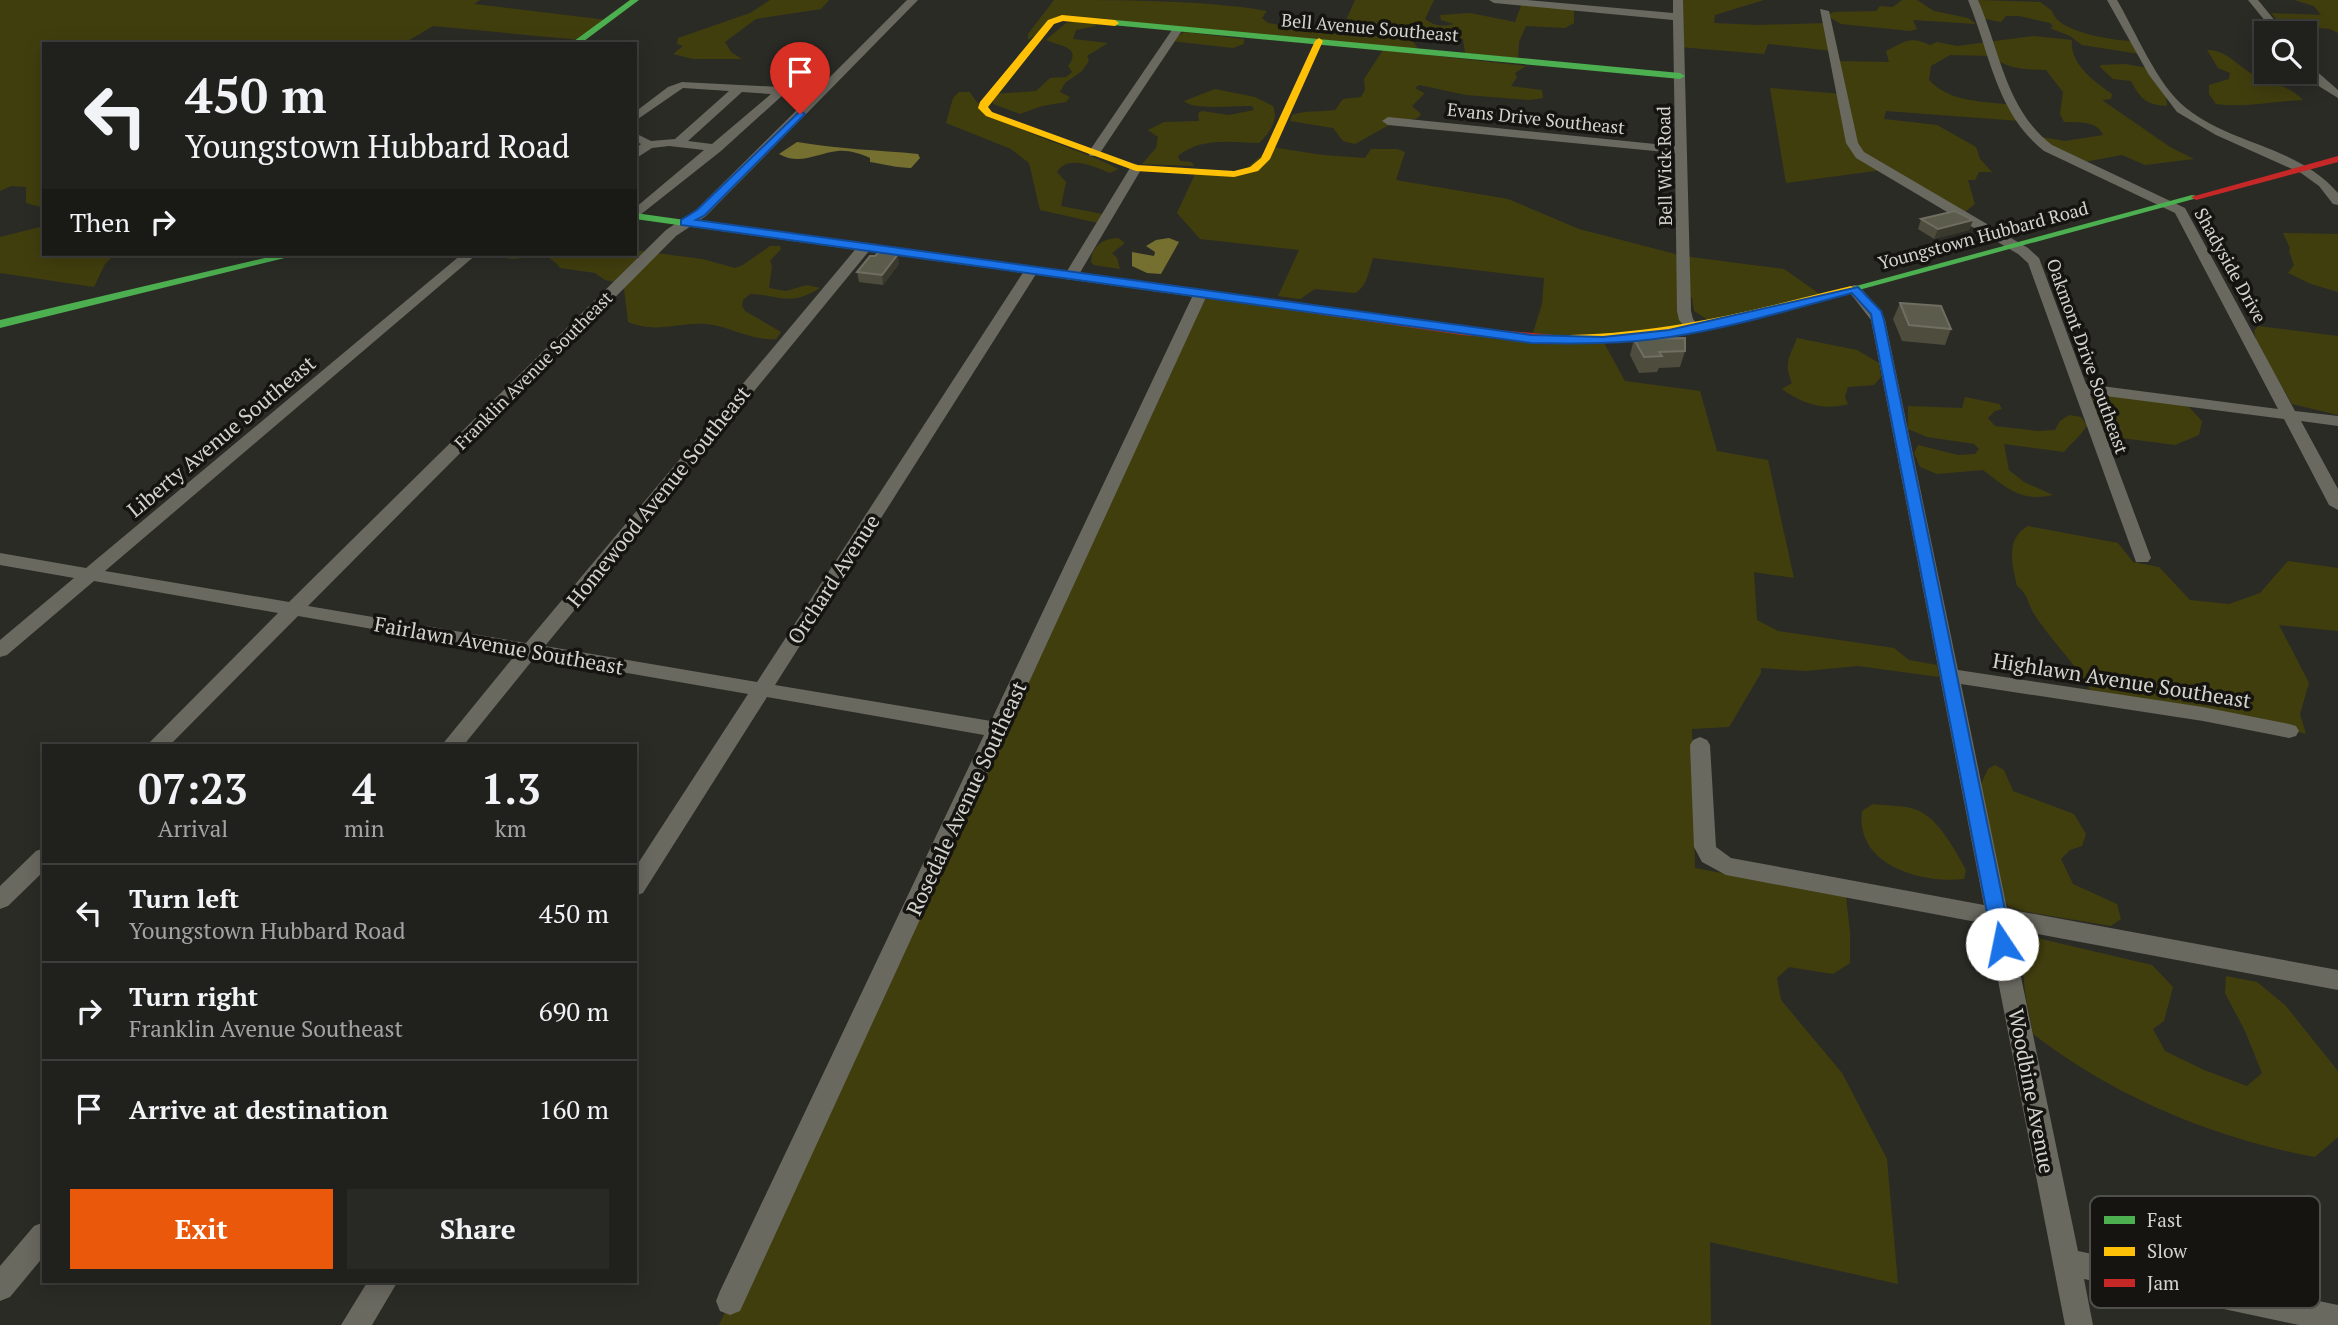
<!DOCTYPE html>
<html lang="en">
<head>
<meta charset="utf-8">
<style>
	body { margin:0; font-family:"PT Serif",serif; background:#282825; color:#f1f3f6; height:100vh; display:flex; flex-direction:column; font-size:26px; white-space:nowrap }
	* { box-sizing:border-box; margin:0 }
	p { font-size:23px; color:#a2a3a3 }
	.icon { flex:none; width:38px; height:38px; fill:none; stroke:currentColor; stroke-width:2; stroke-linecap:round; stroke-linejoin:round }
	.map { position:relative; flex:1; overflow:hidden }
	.side { position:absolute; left:42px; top:744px; width:595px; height:539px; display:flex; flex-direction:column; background:#20201c; border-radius:0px; box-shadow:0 4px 18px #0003,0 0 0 2px #3d3e3b }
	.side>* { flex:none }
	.guide { position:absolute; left:42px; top:42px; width:595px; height:214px; border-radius:0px; box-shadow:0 4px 18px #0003,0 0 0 2px #3d3e3b; background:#20201c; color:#f1f3f6; overflow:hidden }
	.fabs { position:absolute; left:2254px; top:21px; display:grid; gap:14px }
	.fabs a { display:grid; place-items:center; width:63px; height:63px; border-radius:0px; background:#20201c; box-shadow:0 4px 18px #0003,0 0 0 2px #3d3e3b; font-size:35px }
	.pin { position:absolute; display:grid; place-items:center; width:60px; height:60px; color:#fff; margin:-72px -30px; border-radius:50% 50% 50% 0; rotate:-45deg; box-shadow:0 0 7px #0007 }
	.pin .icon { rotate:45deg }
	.me { position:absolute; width:77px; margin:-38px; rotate:349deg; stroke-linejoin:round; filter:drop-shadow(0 0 5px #0008) }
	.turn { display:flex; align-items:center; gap:24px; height:147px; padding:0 28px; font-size:32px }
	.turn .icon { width:91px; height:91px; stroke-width:2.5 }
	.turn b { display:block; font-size:49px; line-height:60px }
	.then { display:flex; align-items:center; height:66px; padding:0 28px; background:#0003; gap:14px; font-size:26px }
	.eta { display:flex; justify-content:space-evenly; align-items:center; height:119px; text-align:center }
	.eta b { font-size:42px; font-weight:600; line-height:49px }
	.cta { display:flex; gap:14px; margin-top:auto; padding:14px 28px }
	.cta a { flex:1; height:80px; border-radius:0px; background:#ea580c; color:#fff; font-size:28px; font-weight:600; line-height:80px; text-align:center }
	.cta a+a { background:#282825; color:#f1f3f6 }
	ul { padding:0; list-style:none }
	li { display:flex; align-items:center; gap:21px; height:98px; padding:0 28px; border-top:2px solid #3d3e3b }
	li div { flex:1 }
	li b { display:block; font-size:26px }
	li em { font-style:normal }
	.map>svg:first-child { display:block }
</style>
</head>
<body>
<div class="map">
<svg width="2338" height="1325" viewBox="0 0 2338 1325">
	<rect width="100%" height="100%" fill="#2b2b26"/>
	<path fill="#413e0e" d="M0,0H480L474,4L607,20L580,40L433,26L403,44H44V208L26,203V187L11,186L0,191Z
		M770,0H829L821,9L756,19L725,42L731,52L742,59H693L673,54L683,46L677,44L678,38L750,13Z
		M1054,0C1119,0 1206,0 1267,11L1262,18L1268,23L1331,34L1341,32L1355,0H1434L1425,19C1434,26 1443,27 1454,24L1441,20L1440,15L1470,13L1515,22L1522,3L1574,10V23L1565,28L1526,26L1519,42L1518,58L1465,53L1463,39L1431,29L1414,32L1410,37L1418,49L1061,16L1028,40V34Z
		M1678,0H1764L1715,15L1714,23L1758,25L1827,23L1833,51L1768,44L1764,54L1679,47Z
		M1902,0H1917L1934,11L1968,18L1976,24L1913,20L1917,29L1910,31L1841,24L1829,17V14L1834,12L1876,11L1880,6L1893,7Z
		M1977,0L2040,2L2052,11C2057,32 2111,40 2130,41L2140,54L2082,45L2070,36L2050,28L2053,26L2050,23L2019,16H2006L2001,22L1985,19Z
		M2294,0H2338V33L2330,29L2281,25L2271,13L2321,15L2314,6Z
		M1080,21L1094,22L1096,26L1076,30L1073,39L1108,43L1087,56L1089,61L1082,71L1065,83L1060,92L1070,97L1066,102L1042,106L1020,114L993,104V94L1036,91L1050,78L1066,77L1072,72L1068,66C1083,46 1058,46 1046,40L1066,23Z
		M1184,32L1244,39V44L1233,48L1171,41Z
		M2033,36L2072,40C2069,64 2095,82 2112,94L2111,99L2102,100L2170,147L2194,159L2145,165L2122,155L2079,163L2048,148L2042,137L2065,141L2103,135C2097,120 2078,123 2064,122L2060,114L2063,92L2046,70C2026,69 2008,70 1992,56L1950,55L1931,66L1929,80C1950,103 1984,101 2013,105L2020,121L1886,111L1884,119L1937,125L1976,147L1980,159L1992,172H1979L1975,180H1968L1975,204L1961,215L1882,170L1786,183L1770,88L1843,94L1836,61L1889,62L1886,51C1907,41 1908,36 1930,45L1937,42L1957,46Z
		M1383,50L1526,66L1515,73L1517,77L1511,86L1542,90L1543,98L1530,100L1466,95L1419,85L1415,88L1424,93L1423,95L1412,106L1421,114L1418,118L1389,125L1355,144L1343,141L1333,128L1290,121L1292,115C1304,110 1321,112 1335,110L1343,99L1361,97L1365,90L1364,79Z
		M2207,50C2222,49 2234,61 2246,70C2264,83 2287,83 2303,100C2273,101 2246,108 2216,104L2209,94V85L2229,79L2230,73L2218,68Z
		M2125,64L2148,68L2166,96L2167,106C2146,105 2140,98 2131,81L2113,79L2100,67L2101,65Z
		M1215,89L1255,97L1273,106C1279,121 1269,133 1259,143C1232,142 1200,137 1178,156L1180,161L1191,162L1195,166L1142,164L1156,148L1158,137L1148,130L1164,122L1199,121L1198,113L1202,111L1229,115L1254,110L1252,106C1235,105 1194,111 1184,101Z
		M959,92H970C987,127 1083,148 1118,169L1110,173C1095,167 1068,154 1057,172L1066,182L1061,206L1102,214L1098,223L1040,210L1029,163L1011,149L946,123L953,98Z
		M1271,147L1323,155L1365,158L1371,149H1397L1405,152L1396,180L1508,199L1579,229L1683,256L1784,269L1824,297L1716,325L1694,311L1692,297H1684L1689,324L1603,341L1625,381L1700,391L1717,451L1768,460L1794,578L1754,572L1757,620L1778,631L1894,648L1909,660L1937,665L1939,677L1858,666L1806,671L1761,668V673L1729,727L1692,729L1695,868L1846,896L1850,933V963L1833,974L1789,967L1777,978L1781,1000L1842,1073L1887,1159L1898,1284L1710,1242L1711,1325H719L1200,295L1531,339L1542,304L1544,278L1373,258C1369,270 1367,287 1355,293L1315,289L1300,299L1278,296L1299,250L1200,239L1177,213L1196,172L1241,173Z
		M44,226V254H115L105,264L94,287L0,273V237Z
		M2283,233L2338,234V292L2311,284L2288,273L2294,265L2289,251L2290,248Z
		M1118,238L1125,243L1112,253L1117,258L1120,269L1094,265L1091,262C1091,246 1104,238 1118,238Z
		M770,246H780L781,249L770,261L772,266L769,288L786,291L807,285L820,288C789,307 781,295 750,294L743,300L742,306L745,311L781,332L776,339C751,341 730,326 706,324C677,322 657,334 628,322L624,288L620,283L605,280L595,273L560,268C546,249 533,259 513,259C506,259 498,255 491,254L609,255L641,251L702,259L735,268L743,265Z
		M2258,326L2338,336V415L2292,404L2256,341L2254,331Z
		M1797,338L1857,350L1879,363L1881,377L1874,385L1848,387L1845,397L1848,404C1824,411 1803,404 1782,389L1792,383C1783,362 1790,357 1797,338Z
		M2095,394L2187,405L2202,421L2199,435L2175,445L2106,436L2091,397Z
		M1965,397L1999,404L2002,409L1995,411L1988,418L1995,426L2038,431L2055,430L2060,421L2069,415L2081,417L2087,425C2081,436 2072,442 2064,452L2004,444L2009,470L2024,482L2053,495C2021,502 2008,489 1983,470L1937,474L1920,467L1914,453L1918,445L1958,455L1975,454L1979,449L1974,444L1927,437L1908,429V406L1962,408Z
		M2028,526L2118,543L2133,562L2159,567L2190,600L2229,604L2260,593L2288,561L2338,568V631L2279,625L2309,683L2300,714L2306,734L2262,722L2090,690C2075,662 2051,641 2034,614C2027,602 2029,595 2017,586C2012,564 2005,539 2028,526Z
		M1995,765L2004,770L2013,791L2074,814L2086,834L2082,846L2070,850L2061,859L2073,884L2117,904L2121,919L2111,926L2022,911L2008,906L2003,897L1981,784L1988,769Z
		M1873,804C1887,806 1905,805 1917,810C1939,819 1955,850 1966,870L1964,879C1921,884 1855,865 1862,811Z
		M2037,938L2152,965L2173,987L2164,1021L2153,1029L2165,1051L2204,1070L2247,1086L2262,1073L2245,1031L2225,993L2226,976L2257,982L2285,1005L2338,1071V1137L2315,1157C2213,1138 2115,1097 2033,1034C2029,1006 2012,958 2037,938Z"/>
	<path fill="#75702f" d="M797,142C837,149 878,150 918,154L920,158L911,168C899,168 882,164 870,162V158C861,154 849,150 838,151C817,153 800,166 779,154Z
		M1169,238L1179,242L1161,274L1147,273L1132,266V252L1154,256L1155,252L1146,246L1156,240Z"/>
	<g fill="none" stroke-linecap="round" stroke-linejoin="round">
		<path fill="#696960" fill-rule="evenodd" d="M907,0H918L706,216L676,236L308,606L526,643L859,245H869V251L545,646L757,682L1024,271L1031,267L1038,271L775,685L991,721L1193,295L1200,291L1207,295L740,1311L730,1315L720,1311L716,1301L720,1291L984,735L767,697L643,893L635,896V868L748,694L535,657L463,746H441L516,654L298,616L169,746H146L278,613L94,581L7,655L0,657V640L74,578L0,565V553L86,568L462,254H477L105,571L289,602L666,230L696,210L811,96L784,94L721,151L635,219V208L704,150L669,146L652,148L635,159V149L641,144L635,141V133L651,141L675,139L729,91L683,88L635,121V112L668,87L682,82L818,89ZM742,92L771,94L712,144L688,141Z
			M1489,0H1527L1673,13V0H1683L1691,311L1693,319L1701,329L1699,332H1689L1679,320L1677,311L1675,153L1388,125L1382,121L1388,117L1675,146L1673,20L1494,3Z
			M1968,0H1978C2000,51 2006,110 2052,145L2185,208L2295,411L2338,416V426L2301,421L2338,489V510L2329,505L2284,419L2090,394L2151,558L2148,562H2136L2028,263L2018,254L1856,158L1846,143L1820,9L1829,11L1858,143L1864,152L2028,248L2039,258L2086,384L2278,409L2175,213L2044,151C1996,113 1990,53 1968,0Z
			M2107,0H2117C2136,32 2157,85 2186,108C2232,145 2298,146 2338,193V205L2333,204L2319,186L2301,173L2216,135L2177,112L2149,75Z
			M2248,0H2258L2285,33H2275Z
			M1174,27L1183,29L1098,156H1090L1088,153Z
			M2305,61L2338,90V98L2317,85L2305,71Z
			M1136,164L1142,168L1078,276L1071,280L1066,279L1064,276L1130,168Z
			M1854,285L1859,286L1881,311L1885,320L1958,670L2203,707L2289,724L2296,726L2299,731L2296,736L2289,738L2203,721L1961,684L2007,909L2338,970V990L2011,929L2078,1251L2338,1305V1325H2299L2084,1279L2093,1325H2065L1987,924L1726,875L1702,862L1694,847L1690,745L1693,740L1700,737L1707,740L1710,745L1716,847L1731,858L1984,905L1871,320L1847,289Z
			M44,848V871L8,906L0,909V886L36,851Z
			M44,1222V1256L10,1297L0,1301V1266L34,1226Z
			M368,1281H398L372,1325H341Z"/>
		<path fill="#4caf50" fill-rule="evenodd" d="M630,0H639L580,44H570Z
			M1115,20L1680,73L1685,76L1680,79L1112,25V21Z
			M2192,195L2201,197L1855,291L1845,289Z
			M635,213L1203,292L1209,295L1203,298L635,219Z
			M282,254H301L0,328V320Z"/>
		<path fill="#ffc107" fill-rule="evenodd" d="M1062,15L1115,20L1119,23L1115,26L1063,21L1054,24L988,107L992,112L1137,165L1234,171L1250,167L1261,158L1315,41L1319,38L1323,41L1270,159L1258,171L1234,177L1136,171L986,116L978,108L980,102L1048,20Z
			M1851,286L1857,289L1855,291C1765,316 1674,342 1580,343C1570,343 1557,345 1549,339L1555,335C1661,335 1749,311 1851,286Z"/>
		<path fill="#c62828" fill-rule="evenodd" d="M2338,156V162L2196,200L2191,197Z
			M1203,292L1462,327L1555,335L1561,339L1555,343L1462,335L1199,297L1197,295Z"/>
	</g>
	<path fill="#4e4d3d" d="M1921,219L1973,220L1969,230L1934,239L1918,229Z
		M899,264L883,285L859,282L857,272Z
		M1900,303L1951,329L1945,345L1902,341L1893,319Z
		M1634,339L1685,351L1680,367L1659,368L1657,372L1639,373L1630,355Z"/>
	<path fill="#3a392d" d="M1973,220L1969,230L1934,239L1938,229Z
		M898,254L899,264L883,285L882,275Z"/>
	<path fill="#5c5c4d" stroke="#6f6e61" stroke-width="2" d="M1955,211L1973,220L1938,229L1921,219Z
		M879,252L898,254L882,275L857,272L870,256H875Z
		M1900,303L1941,306L1951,329L1909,325Z
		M1685,338V351L1659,352L1662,356L1644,357L1634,339Z"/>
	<path fill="#1a73e8" stroke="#114b97" stroke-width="2" d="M800,111L805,114L803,116L705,215L696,220L1531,335L1603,337L1669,330L1858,287L1881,311L1884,320L2012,944L2009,950L2002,952L1995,950L1993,944L1872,320L1871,314L1852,293C1792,309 1731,328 1670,337C1623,344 1577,344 1531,343L681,225V220L697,210Z"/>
	<g text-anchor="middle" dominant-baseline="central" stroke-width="7" stroke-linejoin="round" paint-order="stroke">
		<g font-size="18" fill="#d4d4ce" stroke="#151411">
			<text transform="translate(1370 27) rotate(5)">Bell Avenue Southeast</text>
			<text transform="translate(1536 118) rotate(6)">Evans Drive Southeast</text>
			<text transform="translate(1664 166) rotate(-91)">Bell Wick Road</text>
			<text transform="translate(1983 235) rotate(-15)">Youngstown Hubbard Road</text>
			<text transform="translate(2231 265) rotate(61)">Shadyside Drive</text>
			<text transform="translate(2088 356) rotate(70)">Oakmont Drive Southeast</text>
			<text transform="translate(533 370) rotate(-45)">Franklin Avenue Southeast</text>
		</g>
		<g font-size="21" fill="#d4d4ce" stroke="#151411">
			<text transform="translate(221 436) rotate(-40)">Liberty Avenue Southeast</text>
			<text transform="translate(658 496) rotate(-51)">Homewood Avenue Southeast</text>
			<text transform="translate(833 579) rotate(-57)">Orchard Avenue</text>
			<text transform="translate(499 645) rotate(10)">Fairlawn Avenue Southeast</text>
			<text transform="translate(2122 680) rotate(9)">Highlawn Avenue Southeast</text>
			<text transform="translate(966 798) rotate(-65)">Rosedale Avenue Southeast</text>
			<text transform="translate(2032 1091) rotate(79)">Woodbine Avenue</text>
		</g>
	</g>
	<rect x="2090" y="1196" width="230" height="112" rx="10" fill="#151411" stroke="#4e4e4a" stroke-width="2"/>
	<rect x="2104" y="1216" width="31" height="8" fill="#4caf50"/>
	<rect x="2104" y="1247" width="31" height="9" fill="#ffc107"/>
	<rect x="2104" y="1279" width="31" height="8" fill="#c62828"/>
	<g font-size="19" fill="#d4d4ce">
		<text x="2147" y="1227">Fast</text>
		<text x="2147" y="1258">Slow</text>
		<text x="2147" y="1290">Jam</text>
	</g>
</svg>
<div class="fabs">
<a><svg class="icon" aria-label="search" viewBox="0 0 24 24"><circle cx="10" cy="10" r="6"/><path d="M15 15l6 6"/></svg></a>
</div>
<div class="pin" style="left:800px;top:114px;background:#d93025"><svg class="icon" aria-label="arrive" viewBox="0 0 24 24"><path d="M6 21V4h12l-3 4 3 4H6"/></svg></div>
<svg class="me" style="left:2002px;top:944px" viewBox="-20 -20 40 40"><circle r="19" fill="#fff"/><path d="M0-13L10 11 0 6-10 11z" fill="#1a73e8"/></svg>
<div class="guide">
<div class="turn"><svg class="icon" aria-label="left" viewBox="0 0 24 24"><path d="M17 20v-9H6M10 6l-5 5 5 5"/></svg><div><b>450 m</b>Youngstown Hubbard Road</div></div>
<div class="then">Then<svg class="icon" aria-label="right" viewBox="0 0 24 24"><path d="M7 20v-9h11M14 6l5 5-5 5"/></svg></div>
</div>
<section class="side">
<div class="eta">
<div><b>07:23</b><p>Arrival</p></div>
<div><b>4</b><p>min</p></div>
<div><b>1.3</b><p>km</p></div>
</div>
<ul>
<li><svg class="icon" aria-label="left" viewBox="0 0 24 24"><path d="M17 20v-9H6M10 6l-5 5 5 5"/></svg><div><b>Turn left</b><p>Youngstown Hubbard Road</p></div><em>450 m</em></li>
<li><svg class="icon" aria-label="right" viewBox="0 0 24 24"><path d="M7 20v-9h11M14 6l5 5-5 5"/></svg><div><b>Turn right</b><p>Franklin Avenue Southeast</p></div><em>690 m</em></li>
<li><svg class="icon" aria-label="arrive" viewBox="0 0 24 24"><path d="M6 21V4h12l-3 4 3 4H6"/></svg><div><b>Arrive at destination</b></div><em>160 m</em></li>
</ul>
<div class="cta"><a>Exit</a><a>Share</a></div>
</section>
</div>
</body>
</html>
